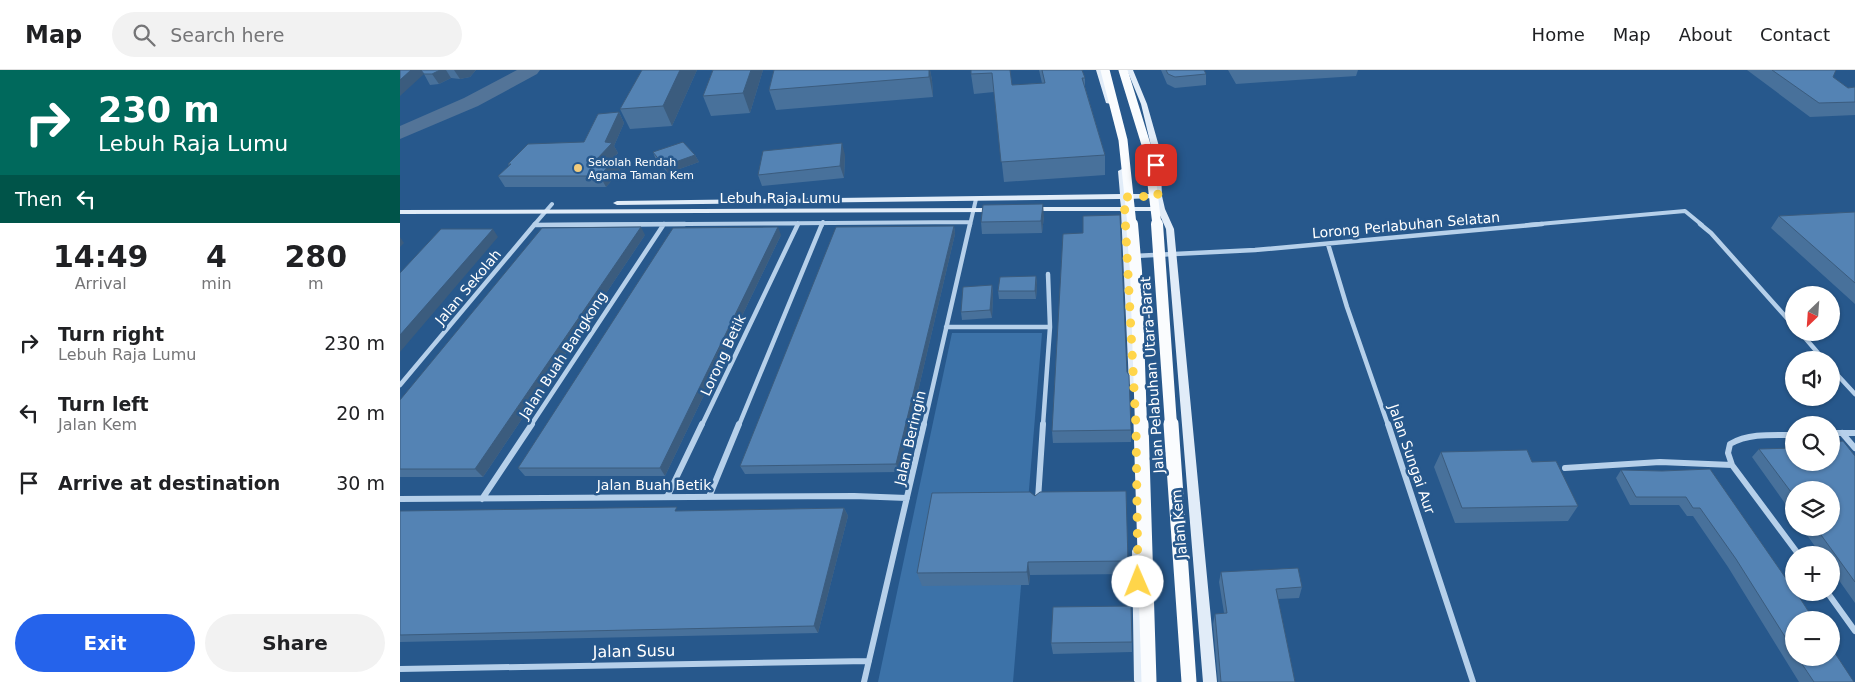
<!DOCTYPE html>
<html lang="en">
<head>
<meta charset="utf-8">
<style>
	body { margin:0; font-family:"DejaVu Sans",sans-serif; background:#f2f2f2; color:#202124; height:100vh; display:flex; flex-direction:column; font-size:19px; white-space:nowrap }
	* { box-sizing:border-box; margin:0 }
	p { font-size:16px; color:#757577 }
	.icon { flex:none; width:28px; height:28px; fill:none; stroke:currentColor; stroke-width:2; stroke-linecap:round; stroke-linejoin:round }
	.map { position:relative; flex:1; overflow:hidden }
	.drawer { display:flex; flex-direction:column; background:#fff; width:400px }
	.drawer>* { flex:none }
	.banner { background:#00695c; color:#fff; overflow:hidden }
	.needle { width:32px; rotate:205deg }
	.buttons { position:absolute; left:1385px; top:216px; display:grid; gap:10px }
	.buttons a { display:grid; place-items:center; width:55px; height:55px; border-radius:50%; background:#fff; box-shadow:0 1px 4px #0004; font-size:25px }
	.pin { position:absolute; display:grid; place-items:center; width:42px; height:42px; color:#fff; margin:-21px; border-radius:10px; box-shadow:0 2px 8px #0006 }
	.me { position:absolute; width:55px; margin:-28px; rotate:359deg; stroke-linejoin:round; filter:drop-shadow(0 0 4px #0008) }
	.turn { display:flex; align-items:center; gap:18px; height:105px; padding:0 15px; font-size:22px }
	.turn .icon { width:65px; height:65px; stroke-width:2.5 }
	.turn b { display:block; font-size:35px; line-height:42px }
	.then { display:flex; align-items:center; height:48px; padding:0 15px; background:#0003; gap:10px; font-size:19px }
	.eta { display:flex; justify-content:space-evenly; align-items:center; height:85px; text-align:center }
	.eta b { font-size:30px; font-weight:600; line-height:35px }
	.action { display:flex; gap:10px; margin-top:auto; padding:10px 15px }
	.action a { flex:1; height:58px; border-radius:30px; background:#2563eb; color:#fff; font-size:20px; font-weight:600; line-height:58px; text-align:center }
	.action a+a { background:#f2f2f2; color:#202124 }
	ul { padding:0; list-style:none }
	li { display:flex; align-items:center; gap:15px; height:70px; padding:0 15px }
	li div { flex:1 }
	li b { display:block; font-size:19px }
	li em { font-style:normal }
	header { display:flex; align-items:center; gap:30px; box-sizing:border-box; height:70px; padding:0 25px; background:#fff; border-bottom:1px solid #e0e0e0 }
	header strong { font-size:24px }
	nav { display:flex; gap:28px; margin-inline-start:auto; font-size:18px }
	.search { width:350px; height:45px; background:#f2f2f2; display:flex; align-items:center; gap:12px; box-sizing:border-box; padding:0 18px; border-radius:28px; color:#757577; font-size:19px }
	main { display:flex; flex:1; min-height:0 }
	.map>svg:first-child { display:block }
</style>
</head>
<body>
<header>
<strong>Map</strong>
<div class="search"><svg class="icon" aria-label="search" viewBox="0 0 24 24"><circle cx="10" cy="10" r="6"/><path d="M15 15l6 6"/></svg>Search here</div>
<nav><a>Home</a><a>Map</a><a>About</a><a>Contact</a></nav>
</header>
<main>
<section class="drawer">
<div class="banner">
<div class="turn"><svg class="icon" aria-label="right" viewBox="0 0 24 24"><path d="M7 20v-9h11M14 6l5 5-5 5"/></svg><div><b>230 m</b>Lebuh Raja Lumu</div></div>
<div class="then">Then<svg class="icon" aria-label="left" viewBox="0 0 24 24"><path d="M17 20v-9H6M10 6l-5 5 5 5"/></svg></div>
</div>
<div class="eta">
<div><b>14:49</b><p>Arrival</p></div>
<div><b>4</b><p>min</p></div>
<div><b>280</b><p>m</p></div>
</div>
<ul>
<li><svg class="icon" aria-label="right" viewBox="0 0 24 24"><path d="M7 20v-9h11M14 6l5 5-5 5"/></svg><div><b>Turn right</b><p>Lebuh Raja Lumu</p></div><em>230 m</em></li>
<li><svg class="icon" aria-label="left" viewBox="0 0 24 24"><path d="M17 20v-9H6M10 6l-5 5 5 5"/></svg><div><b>Turn left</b><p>Jalan Kem</p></div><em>20 m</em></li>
<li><svg class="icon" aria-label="arrive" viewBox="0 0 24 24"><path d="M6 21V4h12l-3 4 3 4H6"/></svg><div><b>Arrive at destination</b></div><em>30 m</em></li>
</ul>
<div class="action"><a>Exit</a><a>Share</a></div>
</section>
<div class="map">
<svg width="1455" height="612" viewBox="0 0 1455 612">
	<rect width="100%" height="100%" fill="#27588c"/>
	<path fill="#3c72a8" d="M552,263H642L613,612H478Z"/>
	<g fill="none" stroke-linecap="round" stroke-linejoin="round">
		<path fill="#537498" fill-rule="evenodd" d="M117,0H140L137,4L78,36L0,69V56L64,28Z"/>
		<path stroke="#b6d0ea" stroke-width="4" d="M134,155L152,134
			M135,155L570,152
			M397,155L398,153
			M422,155L423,152
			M570,155L576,129
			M1128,155L1285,141L1302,155"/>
		<path stroke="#b6d0ea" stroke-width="4.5" d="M1300,154L1311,163L1394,256
			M135,155L285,154
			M928,174L947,237L988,355
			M734,186L855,180L1142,154
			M546,257H650
			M1400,262L1424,290
			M1431,298L1455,324
			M0,315L135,154
			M131,355L264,154
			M302,355L398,154
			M339,355L422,154
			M524,355L570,154
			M643,355L650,257L648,204"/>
		<path stroke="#b6d0ea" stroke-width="6" d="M988,354L1073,612
			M1431,363H1455
			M1442,363L1455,378
			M1394,365C1373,365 1349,363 1330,374L1328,383L1332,395L1399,485
			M1165,398L1260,392L1332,395
			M267,427L302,354
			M309,427L339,354
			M0,429L454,426L507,428
			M82,429L132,354
			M638,429L643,354
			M1427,522L1455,561
			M0,599L469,591
			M464,612L524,354"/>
		<path fill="#e1ecf8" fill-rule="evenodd" d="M696,0H702L712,33L711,34L706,33Z
			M727,0H733L747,34L760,80L762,126L765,139L774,159L817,612H803L766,159L758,141H729L739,314L734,318L729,314L721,141H629L625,139L629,137H721L720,129L217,135L213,133L217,131L720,124L718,101L722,99L726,101L728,124H754L752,80L741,34ZM755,128L756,137H729L728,129Z
			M595,138H598V142L0,144V140Z
			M738,476L742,477L744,481L748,612H734L732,481L734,477Z"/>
		<path stroke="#fafcfe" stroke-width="9" d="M705,0L723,70L732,155
			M723,0L748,81L757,155"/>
		<path stroke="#fafcfe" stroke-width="12" d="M732,154L736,201L741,355
			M757,154L771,355"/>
		<path stroke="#fafcfe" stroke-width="15" d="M741,354L749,612
			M771,354L789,612"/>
	</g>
	<path fill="#48719b" d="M0,0H76L70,7L60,9L51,8L39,14L30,15L24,4Z
		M242,0H297L272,56L230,59L220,39Z
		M313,0H363L350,43L311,46L303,26Z
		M374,0H530L532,10L533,27L376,40L369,20Z
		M610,0L612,15L642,13L639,0H682L685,8V17L705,85V105L604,112L594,22L574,24L571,4Z
		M761,0H804L806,4V15L775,18L767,14Z
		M828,0H958L956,6L836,14Z
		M1347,0H1436L1433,7L1448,18L1455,17V45L1410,47Z
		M219,42L224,53L214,76L218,83L213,89H214L220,101L206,117H105L98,106L109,96L108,94L184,72Z
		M253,82L295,85L299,92L268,103L256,90Z
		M445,85L444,108L362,116L358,105Z
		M1455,142V234L1371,158L1379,146Z
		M644,146L642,163L582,164L581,152Z
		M554,156L555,164L499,402L345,404L340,396Z
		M245,165L83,407H0V330Z
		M381,165L265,406H125L118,398Z
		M636,206L637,215L636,229H599L598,221Z
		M592,215L593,224L592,248L562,250L561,242Z
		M727,302L731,360V372L653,373L652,361Z
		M1359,379L1455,386V533L1431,499V485H1421L1402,458H1431L1394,420V446L1352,387Z
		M1041,382L1132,392L1178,436L1168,451L1055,453L1034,397Z
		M1310,399L1394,550V588H1431L1454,612H1399L1328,497L1293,446H1287L1279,435H1230L1216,408L1221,400L1262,401Z
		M532,423L728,491V504L630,505L629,515L522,516L517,503Z
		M444,438L448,446L418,563L0,572V441H280Z
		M821,502L902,517L899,528L878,529L895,612H818L813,554L815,544L824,543L819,512Z
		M731,536L732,582L653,584L651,573Z"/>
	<path fill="#3b5c7e" d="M11,0H21L24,4L0,26V10Z
		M40,0H46L51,8L39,14L32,4Z
		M54,0H76L70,7L60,9Z
		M280,0H297L272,56L263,36Z
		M351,0H363L350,43L343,23Z
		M528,0H530L532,10L533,27Z
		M219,42L224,53L214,76L218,83L203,100L197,89Z
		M442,73L445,85L444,108L440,96Z
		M295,85L299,92L268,103L264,96Z
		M214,89L220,101L206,117L200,106Z
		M643,134L644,146L642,163L641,151Z
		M554,156L555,164L499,402L496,394Z
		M241,157L245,165L83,407L75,399Z
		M378,157L381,165L265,406L260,398Z
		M93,159L98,167L0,282V265Z
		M0,167L4,173L0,177Z
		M636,206L637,215L636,229L635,221Z
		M592,215L593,224L592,248L590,240Z
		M444,438L448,446L418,563L414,556Z
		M628,492L630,505L629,515L627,502Z"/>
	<path fill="#5483b4" stroke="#3b5c7e" d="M0,0H11L0,10Z
		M21,0H40L32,4H24Z
		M242,0H280L263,36L220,39Z
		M313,0H351L343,23L303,26Z
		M374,0H529V7L369,20Z
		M571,0H610L612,15L645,13L642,0H682L685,8H682L705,85L601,92L592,3L571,4Z
		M766,0H804L806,4L775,7L768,4Z
		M1372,0H1436L1433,7L1448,18L1455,17V32L1419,33Z
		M219,42L205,72L212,73L197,89H214L200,106H98L111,94H108L128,74L184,72L198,44Z
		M283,72L295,85L264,96L253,82Z
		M442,73L440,96L358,105L363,81Z
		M643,134L641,151L581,152L583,135Z
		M1455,142V213L1379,146Z
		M720,145L727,302L729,305L731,360L652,361L663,164L683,163V146Z
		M554,156L496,394L340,396L436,157Z
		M241,157L75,399H0V330L142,158Z
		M378,157L260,398H118L273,158Z
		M41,159H93L0,265V203Z
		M636,206L635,221H598L600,207Z
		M592,215L590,240L561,242L563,217Z
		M1443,371L1455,386V512L1416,458H1431V420H1394V426L1359,379L1394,378V392H1431V372Z
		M1127,380L1132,392L1156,391L1178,436L1062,438L1041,382Z
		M1310,399L1394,520V522H1396L1414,550H1394V581L1336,489L1300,438H1293L1286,427H1236L1221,400L1262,401Z
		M726,421L728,491L628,492L627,502L517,503L532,423L630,422L635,426L640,422Z
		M277,437L275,441L444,438L414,556L0,565V441Z
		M898,498L902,517L876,519L895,612H821L815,544L827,543L821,502Z
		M731,536L732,572L651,573L653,537Z
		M1431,577L1454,612H1414L1398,588H1431Z
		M734,611V612H650Z"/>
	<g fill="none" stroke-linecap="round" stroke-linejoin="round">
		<path stroke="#ffd54a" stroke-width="9" stroke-dasharray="0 16.2" d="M738,512L736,357L724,127L758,126L756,95"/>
	</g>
	<circle fill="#f2cb7c" stroke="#27588c" stroke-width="2" cx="178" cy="98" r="5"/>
	<g text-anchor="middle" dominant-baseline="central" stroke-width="5" stroke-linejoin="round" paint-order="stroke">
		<g font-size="11" fill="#fff" stroke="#27588c" text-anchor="start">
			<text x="188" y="92">Sekolah Rendah<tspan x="188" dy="13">Agama Taman Kem</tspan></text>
		</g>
		<g font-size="14" fill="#fff" stroke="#27588c">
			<text x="380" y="128">Lebuh Raja Lumu</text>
			<text transform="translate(1006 155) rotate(-5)">Lorong Perlabuhan Selatan</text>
			<text transform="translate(68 217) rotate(-50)">Jalan Sekolah</text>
			<text transform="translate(163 285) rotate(-57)">Jalan Buah Bangkong</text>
			<text transform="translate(323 285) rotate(-65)">Lorong Betik</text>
			<text transform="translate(752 305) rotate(-94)">Jalan Pelabuhan Utara-Barat</text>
			<text transform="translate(510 368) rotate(-77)">Jalan Beringin</text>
			<text transform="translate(1012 389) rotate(71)">Jalan Sungai Aur</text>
			<text x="254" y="415">Jalan Buah Betik</text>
			<text transform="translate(779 454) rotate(-95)">Jalan Kem</text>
		</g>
		<g font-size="16" fill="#fff" stroke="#27588c">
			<text transform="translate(234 581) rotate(-1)">Jalan Susu</text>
		</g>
	</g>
</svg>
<div class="buttons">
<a><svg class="needle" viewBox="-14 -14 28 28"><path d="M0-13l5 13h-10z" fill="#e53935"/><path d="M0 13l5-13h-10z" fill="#757577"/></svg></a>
<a><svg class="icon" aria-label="sound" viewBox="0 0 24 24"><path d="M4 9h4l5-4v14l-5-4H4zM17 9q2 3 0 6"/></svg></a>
<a><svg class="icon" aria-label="search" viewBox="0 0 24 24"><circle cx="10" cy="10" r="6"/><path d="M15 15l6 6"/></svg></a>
<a><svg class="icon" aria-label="layers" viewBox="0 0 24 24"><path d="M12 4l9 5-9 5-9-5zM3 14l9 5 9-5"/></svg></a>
<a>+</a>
<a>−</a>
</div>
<div class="pin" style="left:756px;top:95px;background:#d93025"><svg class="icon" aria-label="arrive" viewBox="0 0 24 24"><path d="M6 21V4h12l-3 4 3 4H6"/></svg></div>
<svg class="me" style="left:738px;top:512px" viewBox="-20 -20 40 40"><circle r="19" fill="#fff"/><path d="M0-13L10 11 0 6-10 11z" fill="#ffd54a"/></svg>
</div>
</main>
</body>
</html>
